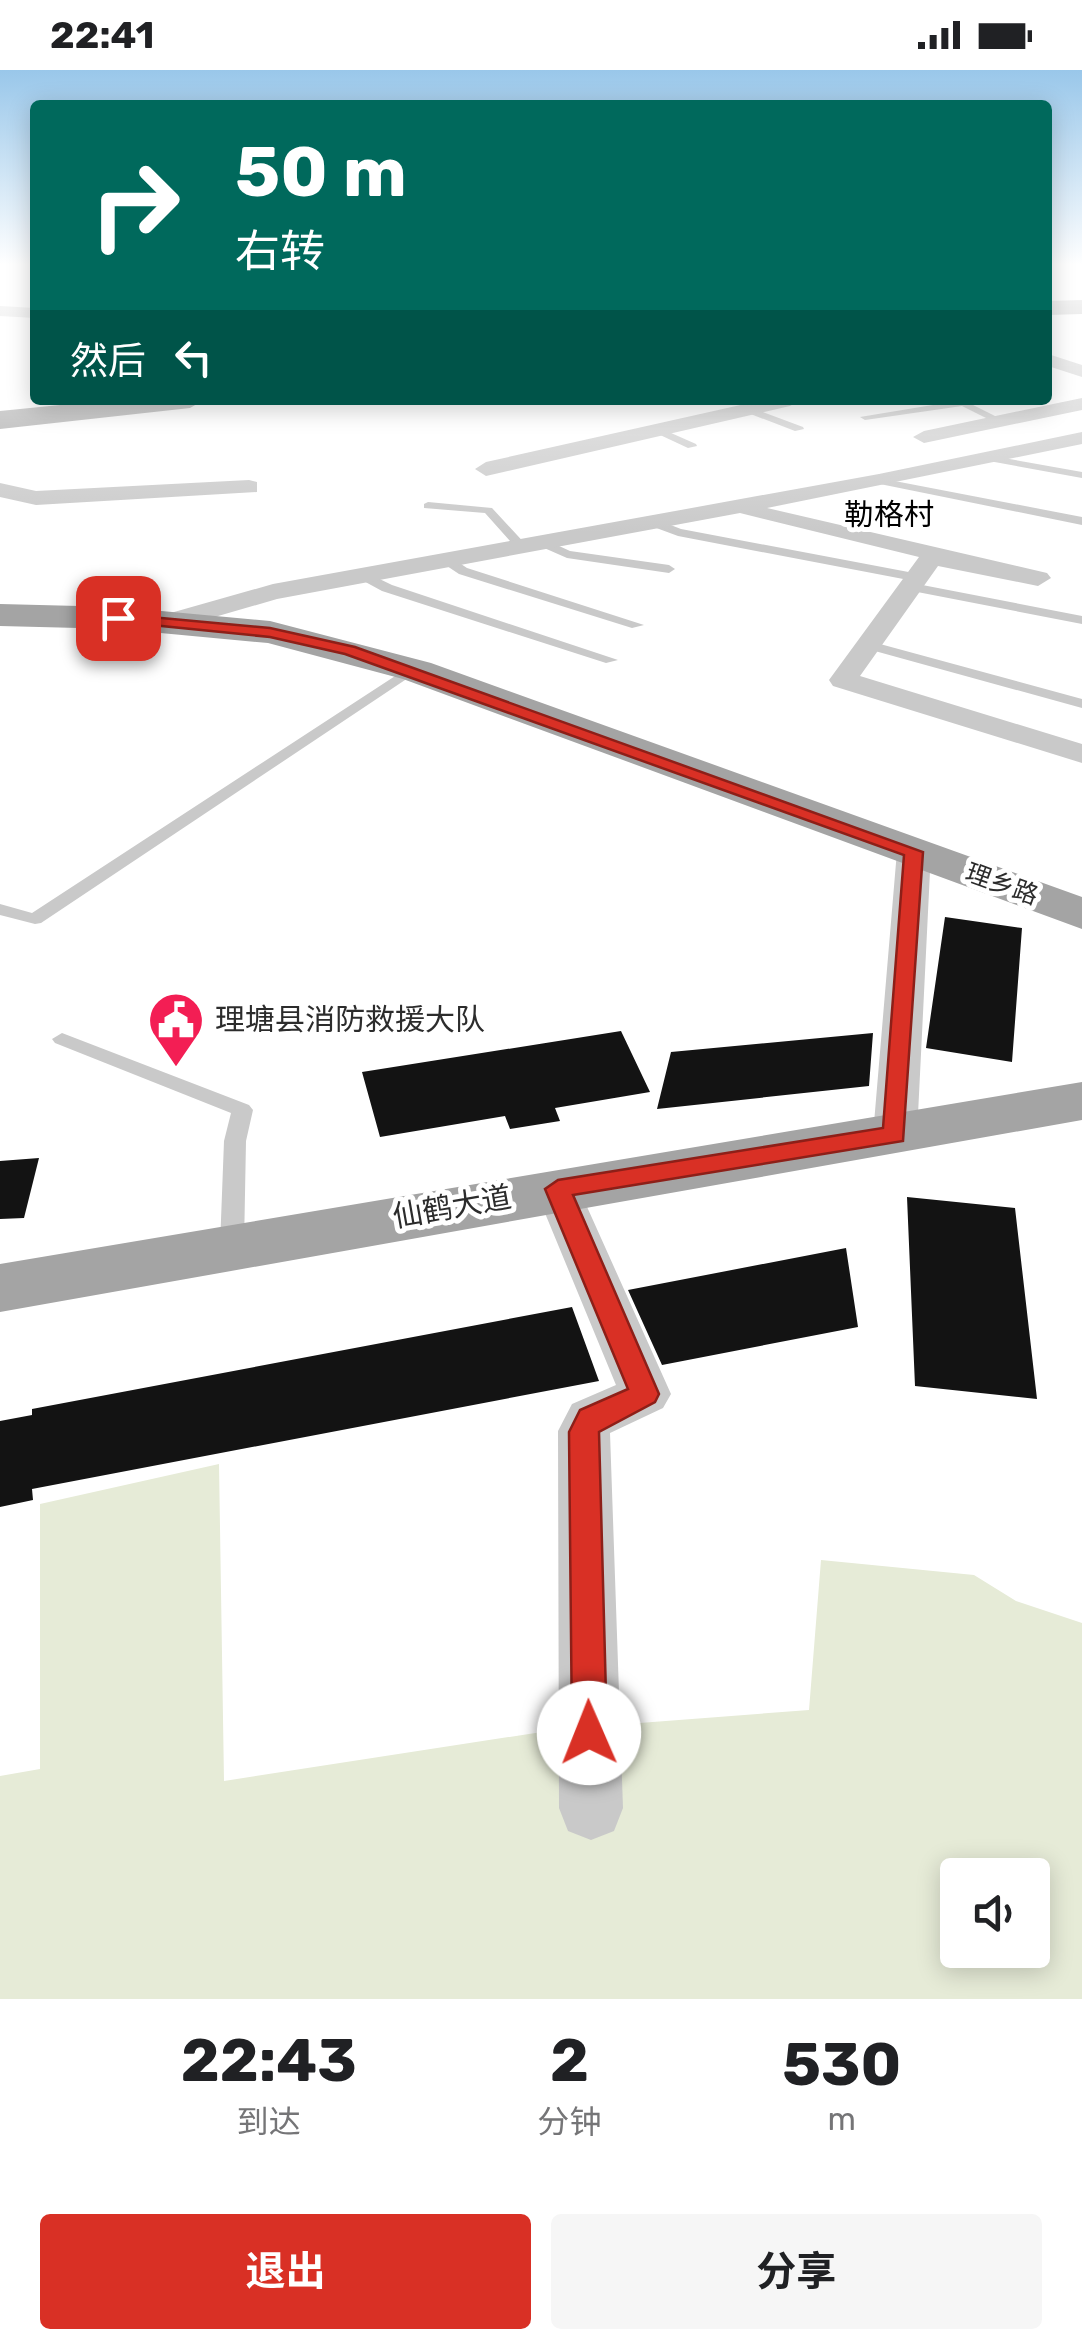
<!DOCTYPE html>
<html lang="zh">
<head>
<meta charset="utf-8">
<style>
	body { margin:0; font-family:Rubik,"Noto Sans SC",sans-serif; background:#f6f6f6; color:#202124; height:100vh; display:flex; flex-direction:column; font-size:38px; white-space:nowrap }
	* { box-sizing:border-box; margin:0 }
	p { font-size:32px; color:#757577 }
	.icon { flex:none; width:55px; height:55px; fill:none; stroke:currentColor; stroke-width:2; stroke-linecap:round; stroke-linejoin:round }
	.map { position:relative; height:1929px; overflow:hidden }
	.details { display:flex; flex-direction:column; background:#fff; flex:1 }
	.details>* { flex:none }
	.banner { position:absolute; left:30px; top:30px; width:1022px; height:305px; border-radius:10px; box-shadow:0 5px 25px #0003; background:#00695c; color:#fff; overflow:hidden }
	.fabs { position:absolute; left:940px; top:1788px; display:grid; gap:20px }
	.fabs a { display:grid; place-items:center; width:110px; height:110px; border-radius:10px; background:#fff; box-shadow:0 5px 25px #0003; font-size:50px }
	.pin { position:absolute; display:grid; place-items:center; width:85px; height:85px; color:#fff; margin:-42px; border-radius:20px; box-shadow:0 5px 15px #0006 }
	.me { position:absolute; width:110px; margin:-55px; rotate:359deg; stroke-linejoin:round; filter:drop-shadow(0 0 8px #0008) }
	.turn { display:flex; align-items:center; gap:35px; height:210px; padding:0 40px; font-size:45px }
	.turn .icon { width:130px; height:130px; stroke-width:2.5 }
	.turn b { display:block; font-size:70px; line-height:85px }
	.then { display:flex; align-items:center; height:95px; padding:0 40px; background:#0003; gap:20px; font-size:38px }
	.eta { display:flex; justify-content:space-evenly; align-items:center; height:170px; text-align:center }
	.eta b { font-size:60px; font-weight:700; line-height:70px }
	.action { display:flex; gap:20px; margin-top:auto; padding:20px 40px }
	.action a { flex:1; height:115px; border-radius:10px; background:#d93025; color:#fff; font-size:40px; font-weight:700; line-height:115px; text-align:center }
	.action a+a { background:#f6f6f6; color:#202124 }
	.status { display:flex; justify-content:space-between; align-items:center; height:70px; padding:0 50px; background:#fff; direction:ltr }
	.status svg { height:28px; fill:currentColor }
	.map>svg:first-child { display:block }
</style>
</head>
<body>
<div class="status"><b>22:41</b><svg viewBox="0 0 49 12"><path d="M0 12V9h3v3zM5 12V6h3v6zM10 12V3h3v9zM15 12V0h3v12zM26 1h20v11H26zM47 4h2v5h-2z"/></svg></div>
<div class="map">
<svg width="1082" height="1929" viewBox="0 0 1082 1929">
	<rect width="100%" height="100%" fill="#fff"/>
	<path fill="#e6ebd7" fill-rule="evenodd" d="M219,1394L224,1711L561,1659L809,1640L821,1490L974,1505L1016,1531L1082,1553V1929H0V1706L40,1699V1434ZM958,1805H1032V1880H958Z"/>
	<path fill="#131313" d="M945,847L1022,858L1012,992L926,978Z
		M621,961L650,1022L555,1038L560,1051L510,1059L505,1046L380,1067L362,1002Z
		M873,963L869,1016L657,1039L671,982Z
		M39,1088L24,1148L0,1149V1091Z
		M907,1127L1015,1138L1037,1329L915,1316Z
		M846,1178L858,1257L662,1295L628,1220Z
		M572,1237L599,1311L32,1419L33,1430L0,1437V1351L32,1345V1339Z"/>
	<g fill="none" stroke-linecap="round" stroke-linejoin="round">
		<path fill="#c9c9c9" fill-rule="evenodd" d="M963,330L1005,351L996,353L962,336L865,350L860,347Z
			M752,338L803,357L804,359L795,361L748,343Z
			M662,359L696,374L697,376L688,378L658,364L657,362Z
			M993,386L1082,402V408L989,391L988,389Z
			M879,408L1082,447V455L875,413L873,411Z
			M428,432L492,438L529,478L519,481L485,443L424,438V434Z
			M655,449L681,459L919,504L925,508L919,512L678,466L651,456L649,453Z
			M546,470L570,481L669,495L675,499L669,503L567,488L542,477V471Z
			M444,488H452L467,498L644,555L632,558L459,504L444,494Z
			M365,502L392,515L618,590L606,593L382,521L360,509L359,506Z
			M912,513L1082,546V554L907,520V514Z
			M869,571L1082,629V638L864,578L862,575Z
			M412,595L417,596V602L41,853L35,854L0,845V834L32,843Z
			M62,963L249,1035L253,1040L246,1071L244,1176L240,1182H224L220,1176L224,1071L231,1043L55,973L52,969Z"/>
		<path fill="#c9c9c9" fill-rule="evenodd" d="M0,236L35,238V248L0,246Z
			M1048,284L1082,295V307L1048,296Z
			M1082,328V340L924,373L913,367L924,361Z
			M763,330H800L790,336L486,406L475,399L486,392Z
			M1082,362V374L767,438L1047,503L1051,508L1038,516L938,496L860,606L1082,674V693L833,616L829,610L919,487L740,443L277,529L170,560L156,552L160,546L273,514L879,404Z
			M249,410L257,412V422L36,435L0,427V413L36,421Z
			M914,771L926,774L931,781L917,1065L910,1075L895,1079L880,1075L873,1065L897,781L902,774Z
			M557,1104L573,1108L579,1119L671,1324L663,1338L610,1363L623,1738L614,1761L591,1770L568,1761L559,1738L558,1361L572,1334L616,1315L535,1119L541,1108Z"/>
		<path fill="#a4a4a4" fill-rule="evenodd" d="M1082,230V244L1048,245V231Z
			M110,330H204L190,338L0,359V341Z
			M0,534L118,537L270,551L431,593L1082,827V859L403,609L268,573L118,559L0,556Z
			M1082,1012V1050L0,1242V1194Z"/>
	</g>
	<linearGradient id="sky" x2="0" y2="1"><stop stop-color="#99c7ea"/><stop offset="0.42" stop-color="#fff"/><stop offset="1" stop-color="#fff" stop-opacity="0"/></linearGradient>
	<rect width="1082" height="463" fill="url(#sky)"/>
	<path fill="#d93025" stroke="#8d1f18" stroke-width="2.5" d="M118,544L270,558L355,577L923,782L903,1071L573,1125L659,1324L655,1332L599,1362L607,1663L602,1675L589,1680L577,1675L572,1663L569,1362L580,1340L628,1319L545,1119L558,1110L883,1058L904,785L345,584L270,567L112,551L110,548Z"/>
	<defs>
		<g id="civic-pin" transform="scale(2.875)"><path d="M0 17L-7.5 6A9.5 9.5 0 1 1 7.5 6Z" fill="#f31e54" stroke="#fff"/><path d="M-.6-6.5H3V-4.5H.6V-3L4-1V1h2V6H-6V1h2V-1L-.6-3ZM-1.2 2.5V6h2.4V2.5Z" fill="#fff"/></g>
	</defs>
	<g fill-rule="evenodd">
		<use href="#civic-pin" x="176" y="950"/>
	</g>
	<g text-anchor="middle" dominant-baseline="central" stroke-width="10" stroke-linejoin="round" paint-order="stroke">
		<g font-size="25" fill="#2c2c2c" stroke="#fff">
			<text transform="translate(1002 814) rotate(20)">理乡路</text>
		</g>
		<g font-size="30" fill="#000" stroke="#fff">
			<text x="889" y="445">勒格村</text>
		</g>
		<g font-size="30" fill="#2c2c2c" stroke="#fff" text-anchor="start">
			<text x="215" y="950">理塘县消防救援大队</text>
		</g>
		<g font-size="30" fill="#2c2c2c" stroke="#fff">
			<text transform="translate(452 1137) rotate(-10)">仙鹤大道</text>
		</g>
	</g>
</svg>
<div class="fabs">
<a><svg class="icon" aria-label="sound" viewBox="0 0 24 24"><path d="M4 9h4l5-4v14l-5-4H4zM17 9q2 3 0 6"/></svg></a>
</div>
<div class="pin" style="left:118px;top:548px;background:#d93025"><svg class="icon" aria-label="arrive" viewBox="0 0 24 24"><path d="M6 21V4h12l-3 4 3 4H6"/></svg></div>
<svg class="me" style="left:589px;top:1663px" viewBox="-20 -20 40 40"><circle r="19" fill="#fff"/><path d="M0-13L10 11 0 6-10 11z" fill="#d93025"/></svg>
<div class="banner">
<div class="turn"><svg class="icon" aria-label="right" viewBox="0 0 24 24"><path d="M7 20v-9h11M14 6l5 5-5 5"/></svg><div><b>50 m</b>右转</div></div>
<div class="then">然后<svg class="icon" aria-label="left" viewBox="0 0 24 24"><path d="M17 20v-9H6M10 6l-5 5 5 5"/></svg></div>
</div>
</div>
<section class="details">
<div class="eta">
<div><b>22:43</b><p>到达</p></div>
<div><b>2</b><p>分钟</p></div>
<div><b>530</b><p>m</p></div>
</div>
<div class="action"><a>退出</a><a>分享</a></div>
</section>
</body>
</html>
